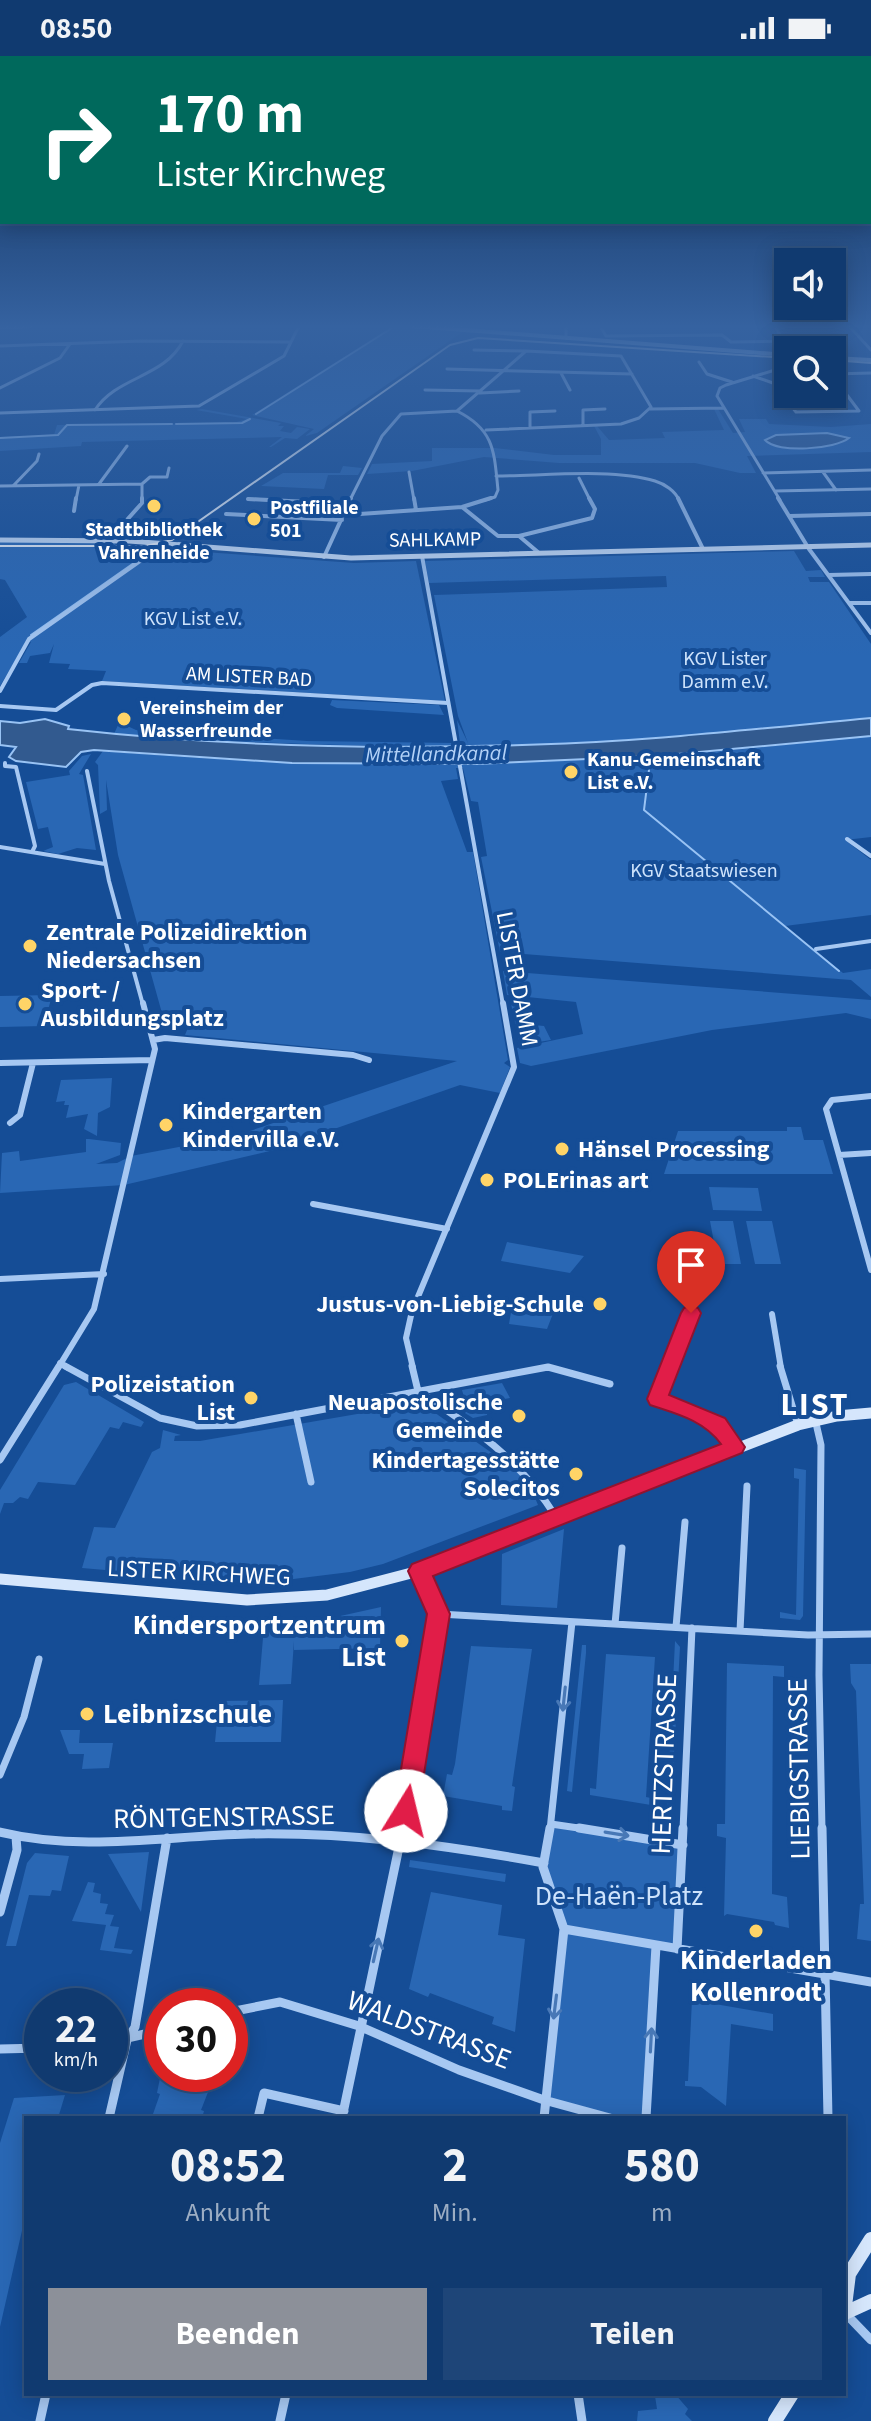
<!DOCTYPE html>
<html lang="de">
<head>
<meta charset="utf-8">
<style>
	body { margin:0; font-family:"Source Sans 3",sans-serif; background:#1e4578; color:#f1f3f6; height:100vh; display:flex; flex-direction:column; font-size:30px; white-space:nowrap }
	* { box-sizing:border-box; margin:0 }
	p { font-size:26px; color:#9cadc3 }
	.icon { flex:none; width:44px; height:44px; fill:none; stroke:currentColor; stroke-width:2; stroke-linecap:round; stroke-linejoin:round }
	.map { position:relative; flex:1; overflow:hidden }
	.drawer { position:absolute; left:24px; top:2060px; width:822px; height:280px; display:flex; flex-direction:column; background:#103a70; border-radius:0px; box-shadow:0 4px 20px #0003,0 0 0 2px #305483 }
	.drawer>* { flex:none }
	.hud { position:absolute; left:0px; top:0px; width:872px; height:168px; box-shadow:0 4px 20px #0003,0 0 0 2px #305483; background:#00695c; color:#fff; overflow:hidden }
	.fabs { position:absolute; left:774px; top:192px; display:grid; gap:16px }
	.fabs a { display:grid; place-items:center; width:72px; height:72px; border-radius:0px; background:#103a70; box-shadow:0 4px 20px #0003,0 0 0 2px #305483; font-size:40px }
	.speed { position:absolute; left:24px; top:1932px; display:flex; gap:16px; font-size:40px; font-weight:700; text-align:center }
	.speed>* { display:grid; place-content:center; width:104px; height:104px; border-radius:50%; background:#103a70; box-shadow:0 4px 20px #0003,0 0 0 2px #305483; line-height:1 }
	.speed small { font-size:20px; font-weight:400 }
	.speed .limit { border:12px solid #d22; background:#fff; color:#111 }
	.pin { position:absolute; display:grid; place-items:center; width:68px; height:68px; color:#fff; margin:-82px -34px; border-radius:50% 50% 50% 0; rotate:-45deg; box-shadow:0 0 8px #0007 }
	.pin .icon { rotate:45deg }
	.me { position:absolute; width:88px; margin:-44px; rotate:9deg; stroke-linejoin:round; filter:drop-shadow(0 0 6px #0008) }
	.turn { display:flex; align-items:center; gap:28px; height:168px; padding:0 24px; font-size:36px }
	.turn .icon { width:104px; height:104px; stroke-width:2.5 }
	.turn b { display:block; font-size:56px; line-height:68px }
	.eta { display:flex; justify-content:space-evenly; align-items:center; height:136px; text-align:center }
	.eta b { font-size:48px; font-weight:700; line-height:56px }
	.cta { display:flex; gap:16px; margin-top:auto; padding:16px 24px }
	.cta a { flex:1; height:92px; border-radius:0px; background:#8c9099; color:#fff; font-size:32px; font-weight:700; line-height:92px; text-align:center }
	.cta a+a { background:#1e4578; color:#f1f3f6 }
	.status { display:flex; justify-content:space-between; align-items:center; height:56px; padding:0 40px; background:#103a70; direction:ltr }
	.status svg { height:22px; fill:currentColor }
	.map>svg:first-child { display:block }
</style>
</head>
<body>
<div class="status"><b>08:50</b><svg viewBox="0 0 49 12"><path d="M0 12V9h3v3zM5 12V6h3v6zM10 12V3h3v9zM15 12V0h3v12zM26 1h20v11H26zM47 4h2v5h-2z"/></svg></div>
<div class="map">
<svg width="871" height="2365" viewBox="0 0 871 2365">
	<rect width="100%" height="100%" fill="#154d96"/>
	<path fill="#2967b4" d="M393,270L464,275L317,377L305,380L314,373L252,359Z
		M202,353L281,367L278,370H284L280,375L291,377L297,371L310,373L297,383L285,382L271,391H269L282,381L82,386L81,390L0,395V381L54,379L57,369L233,367L247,363L196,354Z
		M714,353H718L733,377L745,376L739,363H766L769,368L831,371L871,368V396L747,400L756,417H740L695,407H559L484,401L412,415L367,418L372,408L432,405V392H495L554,399H601V383L594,370H597L609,384L665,382L662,376L724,374Z
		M343,410L362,412L358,419H328L324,433L261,430L283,417H340Z
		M0,485H116L115,492L173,497L177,494L354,507L416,505L445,645L102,625L106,615L68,613L70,608L49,607L54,588L50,597L30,600L27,607H19L31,586L27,585L0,630V581L27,561L5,524L0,523Z
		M794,495L806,515L821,514L825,521H808L810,526H829L871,588V662C764,672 658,684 551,688C405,693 260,688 114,678L118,669L123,668L136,674L307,685L455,687H460L457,664L468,687L458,660L434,539L667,531L666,520L429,527L425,505Z
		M332,644L439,649L444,659L337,652L330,649Z
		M871,680V781L845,784L871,804V859L785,870L843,917L871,913V941L851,924L500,896L481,801L487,800L478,746L471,745L463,712H456L458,723L441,725L467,796H473L508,1004L504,1007L510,1011L500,1037L460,1029L274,1094L124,1129L0,1137L2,1097L19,1095L20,1105L86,1096V1083H89L121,1087L120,1099L96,1108L117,1107L131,1100L232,1081L457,1005L185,979L189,969L165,968L118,799L106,724L107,754L100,758L98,709L95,706L103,695C287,711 470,711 654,700C726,696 799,687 871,680Z
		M91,698L79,718L83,719L96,794L77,792L58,798L43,795L53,791L48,771L38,773L26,726L70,719L69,715L82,700Z
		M503,915L871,944V963L846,957L712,974L531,1010L520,1007L517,992L583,978L576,946L507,939Z
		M52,939L44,970L0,971V940Z
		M510,943L518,950L523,968L544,970L551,984L520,989Z
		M112,1022L110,1051L98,1057L97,1080L84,1073L88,1058L66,1062L69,1049H64L65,1045L56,1046L61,1024Z
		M787,1071H801L804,1084H823L833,1118H664L678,1075H787Z
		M709,1131L758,1132L762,1155L713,1154Z
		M710,1165H733L741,1208H718Z
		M746,1165H772L781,1208H755Z
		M507,1186L584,1200L570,1217L501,1205Z
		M541,1253L554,1255L547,1273L509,1268L511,1256L531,1259L532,1256L540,1257Z
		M76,1326L144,1366L141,1371L123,1366L119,1373L110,1371L75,1429L38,1426L28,1443L20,1441L13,1447H4L0,1458V1434L64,1329Z
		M502,1327L510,1342L488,1346L487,1359L473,1362L460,1354L466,1348L462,1334Z
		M421,1347L516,1414L528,1425L538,1449L383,1508L350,1516L269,1526L194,1522L195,1512L178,1511L175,1520L82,1512L94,1471L115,1472L152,1396L160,1392L163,1374L181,1379L175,1380L174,1385H200Z
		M794,1412L806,1414L803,1560L800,1564L780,1562V1556L796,1559L799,1423L794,1422Z
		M564,1473L557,1552L501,1549L502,1498Z
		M381,1551L380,1592L294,1594V1585L291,1628L259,1629L264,1570H295Z
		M675,1585L680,1591L671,1752L667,1751Z
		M582,1589H586V1597L572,1736L567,1735Z
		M471,1590L532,1593L512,1730L515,1731L512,1755L502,1754V1750L443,1740L447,1718L452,1719L455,1708Z
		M606,1598L655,1601L646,1741L651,1742V1749L590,1739V1732L596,1733Z
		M727,1607L784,1610V1621L773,1620L772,1838L787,1841L789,1872L775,1869L774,1866L727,1858L724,1860L726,1782L717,1780V1768H725Z
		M850,1608H871V1885L857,1883L860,1848H864L856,1635L851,1627Z
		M283,1644L281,1686H215L219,1645Z
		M60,1674H80L79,1687H113L109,1712L82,1713L84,1698H69Z
		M551,1768L683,1789L677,1893L657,1890L646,2062H610L544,2044L564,1873L543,1811Z
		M149,1796L141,1856L108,1798Z
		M35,1797L69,1800L61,1835L52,1834L50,1840L29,1839L16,1890H6L27,1807Z
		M410,1804L506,1818L505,1826L409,1811Z
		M88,1826L95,1827L93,1836L101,1838L100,1847L108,1848L105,1858L114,1859L110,1870L119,1871L114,1892L133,1894L131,1898L100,1894L106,1869L72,1865Z
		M431,1836L502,1849L498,1879L525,1883L515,1976L492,1968L494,1961L430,1937L428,1941L409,1933Z
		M692,1944L773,1958V1975L731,1968L726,2050L701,2031L685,2030V2025H688Z
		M161,2017L170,2018L171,2022L178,2018H210L212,2026L201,2054L204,2055L202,2062H155L153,2058L160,2038L157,2037Z
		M65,2039L58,2062H26V2157L0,2271V2087L14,2042Z
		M649,2338H675L688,2353L685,2358L692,2365H637L638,2355L657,2353L655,2340Z"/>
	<path fill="#325a8f" stroke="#99c3f4" stroke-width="2" d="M827,377L849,382C836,393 777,398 765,384L776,379Z
		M871,662V680L656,700L476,708L292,707L94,694L81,696L66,711L16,705L9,701L16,691L0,689V665L20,667L45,663L69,670L68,673C228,691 390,694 551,688C658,684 765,672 871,662Z"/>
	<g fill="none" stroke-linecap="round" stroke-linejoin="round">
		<path stroke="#99c3f4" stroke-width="2" d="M444,270H467
			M256,358L392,272
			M176,368L242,367L250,363
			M0,382L58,379L67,369L172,368
			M31,579L151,495
			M650,706L644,754L839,915"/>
		<path stroke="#a7c8f2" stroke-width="3" d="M566,270V282
			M600,270L606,280L722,279L731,286L837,284
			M775,270L788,294
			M849,270L871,294
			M0,290L141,285L291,286
			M474,294L526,295
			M699,306L707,318L732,326
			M447,313L632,318
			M561,317L570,334
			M832,318L871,317
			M753,320L773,327L796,356L859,355L832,319
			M0,332L60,302L70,288
			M425,334L481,335
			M480,337L519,335
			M650,353L724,352
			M95,354C117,320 164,322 183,285
			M0,357L199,350L284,300L299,270
			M583,369V354L605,353
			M530,371V356L555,355
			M486,374L621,368L639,362L651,351
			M409,416L414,444
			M823,416L836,434
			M763,417L871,414
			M496,420C541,420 613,412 655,425C665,428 675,435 679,444
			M579,422L590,444
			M99,428L127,390
			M142,428V444
			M0,430L142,428L150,421H167L169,412
			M13,430L37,405L39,398
			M775,435L871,433
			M248,443L271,444
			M76,444L79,429
			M350,444L382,380L401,358L457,355
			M485,444L495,441L498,434C494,396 495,374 457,355L526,295L621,300L651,351
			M780,444L717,340L720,332L726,329L775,314L788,306"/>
		<path stroke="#a7c8f2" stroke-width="4" d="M414,442L416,454
			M678,442L703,493
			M778,442L809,493L871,577
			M248,443L349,448
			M462,451L498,480H519L539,497
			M74,455L76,442
			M226,458L342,464
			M345,459L462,451L491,442
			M790,460L871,458
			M519,480L592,462L595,453L589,442
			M109,484L142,447V442
			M422,500L503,949
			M324,501L351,442
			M829,519L871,518
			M850,547H871
			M0,635L29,583L157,493H175L179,488
			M0,650L56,654L92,629L102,627L448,647
			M5,707V710L16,711L35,790L32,796
			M87,715L109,825L143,949
			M847,783L871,800
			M0,791L105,808
			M816,893L871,885"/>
		<path stroke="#a7c8f2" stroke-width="6" d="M153,984L165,982L353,999L369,1004
			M0,1007L152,1004
			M871,1040L832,1044L826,1053L871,1214
			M10,1067L20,1059L33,1007
			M839,1099L871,1097
			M313,1148L447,1173
			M0,1223L104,1218
			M772,1258L781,1312
			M60,1307L68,1312
			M58,1312L94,1253L155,993L143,947
			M413,1312L406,1282L412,1255L514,1011L503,947
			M545,1312H550
			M669,1312L692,1253"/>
		<path stroke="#a7c8f2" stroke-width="7" d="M65,1310L160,1362L197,1370L240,1369L548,1311L610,1328
			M412,1310L418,1335
			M670,1310L657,1343L710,1364L735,1391
			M780,1310L798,1369
			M418,1335C473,1371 521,1404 556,1461
			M296,1358L311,1426
			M815,1363L821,1389L819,1619L822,1774
			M0,1404L59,1310
			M439,1558L808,1579L871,1578
			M615,1568L622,1492
			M676,1571L685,1466
			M740,1575L747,1430
			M0,1719L24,1661L39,1603
			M551,1768L592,1774
			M402,1774L439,1558L419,1515
			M550,1774L572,1566
			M683,1774L692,1572"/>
		<path stroke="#a7c8f2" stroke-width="9" d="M579,1772L683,1789
			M822,1772L828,2062
			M0,1776C83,1796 164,1780 248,1778C349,1776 445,1789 544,1807
			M0,1856L17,1794L16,1781
			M564,1873L871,1926
			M677,1893L683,1772
			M230,1956L280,1946L359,1970L459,2014L544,2044L610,2062
			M110,1986L162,1974
			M0,1993L42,1992
			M109,2062L127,1984L135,1971L167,1782
			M258,2062L264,2037L344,2055
			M342,2062L403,1772
			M544,2062L564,1873L543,1811L550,1772
			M646,2062L656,1890
			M847,2259L871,2284
			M578,2338L582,2365
			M40,2365L46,2338
			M280,2365L286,2338"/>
		<path stroke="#d5e6fc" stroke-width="4" d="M413,270L788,299
			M0,271L30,270
			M832,302L871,304"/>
		<path stroke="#d5e6fc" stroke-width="5" d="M0,484L129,485L351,502L871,489"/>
		<path stroke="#d5e6fc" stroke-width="11" d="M0,1523L247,1544L327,1539L419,1515L798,1369L837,1360L871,1357"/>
		<path stroke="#d5e6fc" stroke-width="14" d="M845,2257L871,2245
			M844,2258L849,2218L871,2183
			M775,2365L792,2338"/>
		<path stroke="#fff" stroke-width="2" d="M832,304L871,307
			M0,490H145L172,484L450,289L478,282L788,302"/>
	</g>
	<defs><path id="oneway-shaft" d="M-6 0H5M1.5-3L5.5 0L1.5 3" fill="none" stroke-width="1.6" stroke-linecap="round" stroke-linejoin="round" transform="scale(2)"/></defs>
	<g stroke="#4878b6">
		<use href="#oneway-shaft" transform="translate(564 1643) rotate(96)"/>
		<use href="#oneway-shaft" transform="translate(617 1778) rotate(9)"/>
		<use href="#oneway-shaft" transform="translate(376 1894) rotate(-77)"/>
		<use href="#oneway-shaft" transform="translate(555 1951) rotate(97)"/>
		<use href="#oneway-shaft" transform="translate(651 1984) rotate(-87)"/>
	</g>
	<linearGradient id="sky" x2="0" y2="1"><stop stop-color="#0c2a52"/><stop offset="0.45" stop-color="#3562a0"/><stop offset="1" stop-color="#3562a0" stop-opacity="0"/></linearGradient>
	<rect width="871" height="601" fill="url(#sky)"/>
	<path fill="#e11d48" stroke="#92132f" stroke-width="2" d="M691,1249L698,1252L701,1257L669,1339L725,1362L745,1391L742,1397L433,1520L450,1558L418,1755L415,1764L406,1767L397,1764L394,1755L427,1558L408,1515L412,1508L721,1388C703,1364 677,1358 650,1349L647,1343L681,1257L684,1252Z"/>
	<g fill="#ffd467" stroke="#154d96" stroke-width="3">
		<circle cx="154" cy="450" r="8"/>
		<circle cx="254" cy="463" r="8"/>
		<circle cx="124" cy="663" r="8"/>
		<circle cx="571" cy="716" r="8"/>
		<circle cx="30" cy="890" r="8"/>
		<circle cx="25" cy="948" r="8"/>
		<circle cx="166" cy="1069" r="8"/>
		<circle cx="562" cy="1093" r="8"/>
		<circle cx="487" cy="1124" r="8"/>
		<circle cx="600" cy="1248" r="8"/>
		<circle cx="251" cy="1342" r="8"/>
		<circle cx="519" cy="1360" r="8"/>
		<circle cx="576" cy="1418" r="8"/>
		<circle cx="402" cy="1585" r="8"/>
		<circle cx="87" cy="1658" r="8"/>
		<circle cx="756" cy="1875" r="8"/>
	</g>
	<g text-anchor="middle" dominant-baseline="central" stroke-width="8" stroke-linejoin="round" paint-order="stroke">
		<g font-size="20" font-weight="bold" fill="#fff" stroke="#154d96" text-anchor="start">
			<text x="270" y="452">Postfiliale<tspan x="270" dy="23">501</tspan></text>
			<text x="154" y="474" text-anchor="middle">Stadtbibliothek<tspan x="154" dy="23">Vahrenheide</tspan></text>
			<text x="140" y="652">Vereinsheim der<tspan x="140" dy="23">Wasserfreunde</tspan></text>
			<text x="587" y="704">Kanu-Gemeinschaft<tspan x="587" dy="23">List e.V.</tspan></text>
		</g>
		<g font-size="20" fill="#fff" stroke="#154d96">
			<text transform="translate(435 484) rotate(-1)">SAHLKAMP</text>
			<text transform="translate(249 621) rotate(3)">AM LISTER BAD</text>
		</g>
		<g font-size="20" fill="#cee3fc" stroke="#154d96">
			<text x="193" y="563">KGV List e.V.</text>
			<text x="725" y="603">KGV Lister<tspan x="725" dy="23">Damm e.V.</tspan></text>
			<text x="704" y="815">KGV Staatswiesen</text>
		</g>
		<g font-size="22" font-style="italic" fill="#b3d2f8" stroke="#154d96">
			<text transform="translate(436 698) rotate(-1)">Mittellandkanal</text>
		</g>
		<g font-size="24" font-weight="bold" fill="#fff" stroke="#154d96" text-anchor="start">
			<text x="46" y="876">Zentrale Polizeidirektion<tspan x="46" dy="28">Niedersachsen</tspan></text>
			<text x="41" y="934">Sport- /<tspan x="41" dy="28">Ausbildungsplatz</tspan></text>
			<text x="182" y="1055">Kindergarten<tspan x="182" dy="28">Kindervilla e.V.</tspan></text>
			<text x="578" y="1093">Hänsel Processing</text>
			<text x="503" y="1124">POLErinas art</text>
			<text x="584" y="1248" text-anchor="end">Justus-von-Liebig-Schule</text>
			<text x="235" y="1328" text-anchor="end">Polizeistation<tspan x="235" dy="28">List</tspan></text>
			<text x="503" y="1346" text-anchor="end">Neuapostolische<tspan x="503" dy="28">Gemeinde</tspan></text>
			<text x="560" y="1404" text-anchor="end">Kindertagesstätte<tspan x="560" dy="28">Solecitos</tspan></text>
		</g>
		<g font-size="24" fill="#fff" stroke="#154d96">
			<text transform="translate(517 923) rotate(79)">LISTER DAMM</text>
			<text transform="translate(199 1517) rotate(3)">LISTER KIRCHWEG</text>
		</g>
		<g font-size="28" font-weight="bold" fill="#fff" stroke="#154d96" text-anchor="end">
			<text x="386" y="1569">Kindersportzentrum<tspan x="386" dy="32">List</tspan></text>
			<text x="103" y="1658" text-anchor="start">Leibnizschule</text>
			<text x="756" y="1904" text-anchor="middle">Kinderladen<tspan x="756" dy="32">Kollenrodt</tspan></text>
		</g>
		<g font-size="28" fill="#fff" stroke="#154d96">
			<text transform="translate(664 1708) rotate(-88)">HERTZSTRASSE</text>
			<text transform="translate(799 1713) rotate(-91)">LIEBIGSTRASSE</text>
			<text transform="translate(224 1761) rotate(-1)">RÖNTGENSTRASSE</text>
			<text transform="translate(429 1974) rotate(21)">WALDSTRASSE</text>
		</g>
		<g font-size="28" fill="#cee3fc" stroke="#154d96">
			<text x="619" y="1840">De-Haën-Platz</text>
		</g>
		<g font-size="32" font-weight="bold" letter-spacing="2" fill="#fff" stroke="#154d96">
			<text x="815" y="1349">LIST</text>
		</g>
	</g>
</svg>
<div class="fabs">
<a><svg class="icon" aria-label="sound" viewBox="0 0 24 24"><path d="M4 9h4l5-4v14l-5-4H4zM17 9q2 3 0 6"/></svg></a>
<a><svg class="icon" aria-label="search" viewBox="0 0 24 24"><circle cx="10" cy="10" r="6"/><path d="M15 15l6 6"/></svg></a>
</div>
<div class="speed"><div>22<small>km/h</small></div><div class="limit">30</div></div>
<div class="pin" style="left:691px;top:1257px;background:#d93025"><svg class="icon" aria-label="arrive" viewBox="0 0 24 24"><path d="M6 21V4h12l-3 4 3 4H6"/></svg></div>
<svg class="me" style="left:406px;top:1755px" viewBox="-20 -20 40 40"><circle r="19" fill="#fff"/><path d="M0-13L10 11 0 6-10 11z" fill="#e11d48"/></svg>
<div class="hud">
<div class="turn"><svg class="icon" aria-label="right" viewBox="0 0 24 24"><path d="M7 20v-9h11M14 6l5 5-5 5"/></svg><div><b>170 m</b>Lister Kirchweg</div></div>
</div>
<section class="drawer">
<div class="eta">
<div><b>08:52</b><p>Ankunft</p></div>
<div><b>2</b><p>Min.</p></div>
<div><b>580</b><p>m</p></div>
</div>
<div class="cta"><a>Beenden</a><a>Teilen</a></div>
</section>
</div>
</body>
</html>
